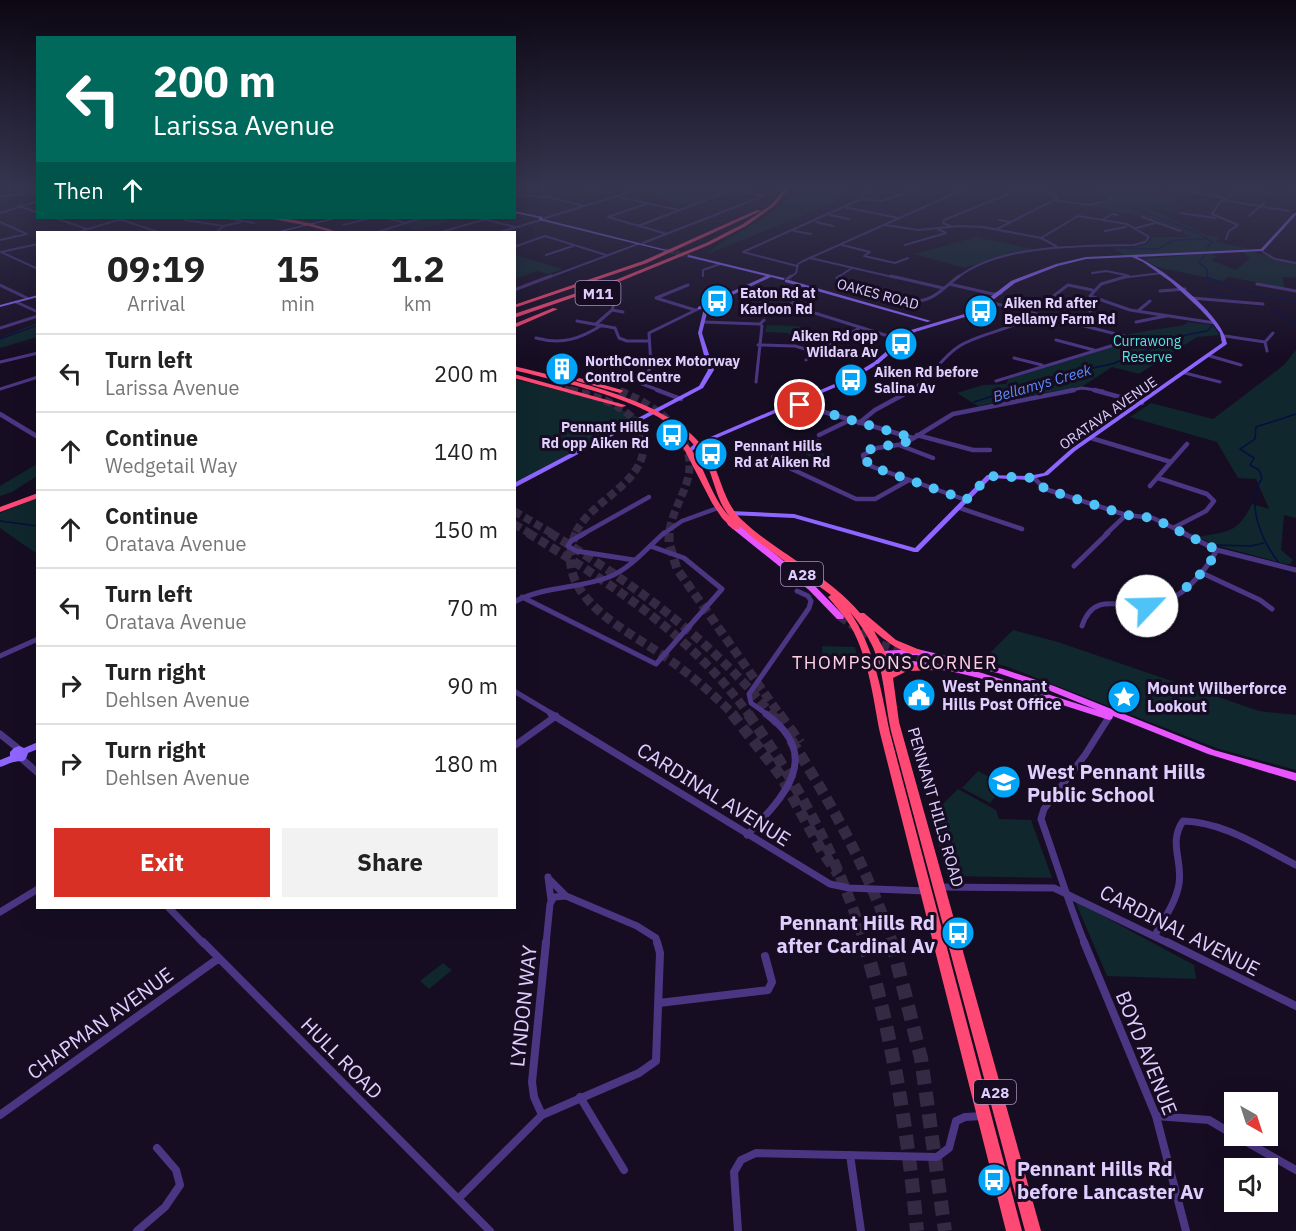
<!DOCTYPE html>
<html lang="en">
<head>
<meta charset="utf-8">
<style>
	body { margin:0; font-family:"IBM Plex Sans",sans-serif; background:#f2f2f2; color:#222; height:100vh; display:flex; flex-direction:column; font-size:22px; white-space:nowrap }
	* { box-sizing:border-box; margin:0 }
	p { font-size:20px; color:#767676 }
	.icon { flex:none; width:33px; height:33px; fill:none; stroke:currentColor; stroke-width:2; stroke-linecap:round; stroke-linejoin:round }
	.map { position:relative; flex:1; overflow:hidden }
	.panel { position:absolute; left:36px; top:231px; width:480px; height:678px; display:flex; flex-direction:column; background:#fff; border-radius:0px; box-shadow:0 6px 24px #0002 }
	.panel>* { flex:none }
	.top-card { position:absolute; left:36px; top:36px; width:480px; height:183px; border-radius:0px; box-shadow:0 6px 24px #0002; background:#00695c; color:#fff; overflow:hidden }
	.needle { width:39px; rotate:141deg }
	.controls { position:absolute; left:1224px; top:1092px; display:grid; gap:12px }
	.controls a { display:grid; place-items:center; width:54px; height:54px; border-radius:0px; background:#fff; box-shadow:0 6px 24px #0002; font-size:30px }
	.pin { position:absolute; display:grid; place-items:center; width:51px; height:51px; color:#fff; margin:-26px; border:3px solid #fff; border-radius:50%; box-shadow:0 2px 6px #0007 }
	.me { position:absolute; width:66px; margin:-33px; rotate:66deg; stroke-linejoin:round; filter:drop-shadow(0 0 4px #0008) }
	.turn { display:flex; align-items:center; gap:21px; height:126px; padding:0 18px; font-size:27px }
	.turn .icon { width:78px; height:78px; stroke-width:2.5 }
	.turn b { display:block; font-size:42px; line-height:51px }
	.then { display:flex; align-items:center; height:57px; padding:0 18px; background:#0003; gap:12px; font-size:22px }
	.eta { display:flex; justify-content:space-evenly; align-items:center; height:102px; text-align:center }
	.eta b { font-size:36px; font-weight:700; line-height:42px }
	.cta { display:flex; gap:12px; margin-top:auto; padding:12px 18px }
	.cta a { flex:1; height:69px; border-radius:0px; background:#d93025; color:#fff; font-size:24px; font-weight:700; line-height:69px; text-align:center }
	.cta a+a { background:#f2f2f2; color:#222 }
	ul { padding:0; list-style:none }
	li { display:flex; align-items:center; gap:18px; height:78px; padding:0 18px; border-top:2px solid #e0e0e0 }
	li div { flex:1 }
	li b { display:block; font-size:22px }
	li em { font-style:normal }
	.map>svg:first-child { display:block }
</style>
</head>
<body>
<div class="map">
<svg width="1296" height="1231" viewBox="0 0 1296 1231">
	<rect width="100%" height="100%" fill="#160d23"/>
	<path fill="#0f272d" d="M650,187L664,190L672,187L742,188L689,205L645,196L655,193L643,189Z
		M793,187H851L848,193L834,200L839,201L708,254C728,232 786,217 793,187Z
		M1087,187H1160L1150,194L1179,199L1171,204L1180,206L1176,209L1179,211L1147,208L1209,236L1220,237L1216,242L1251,249L1125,256L1111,247C1123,247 1146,250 1153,237H1190C1155,214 1114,212 1075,205L1097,204L1109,199L1108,196L1097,189Z
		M425,218L454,220L419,230L400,225Z
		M976,237L1033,249L964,268L915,254Z
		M1242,252H1254L1296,264V278L1283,277L1284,288L1229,277L1223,281L1157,267L1144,259L1213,253L1216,257L1211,260L1236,270L1250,258Z
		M515,255L563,269L549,274L537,271L515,279Z
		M1188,322L1213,325L1219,335L1197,337L1139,374L1112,367L1083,386L978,406L957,393L983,385L1006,384L1009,378L1131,341L1128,334L1184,325Z
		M37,323V337L0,348V338Z
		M767,325L797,326L814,332L800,339L787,333L765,332Z
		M1296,350V518L1284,515L1281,550L1293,560L1290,564H1286L1215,545L1198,537C1228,531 1237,534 1252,504L1269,509L1256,479L1238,478L1217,442L1130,417L1151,403L1213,419L1284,365Z
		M514,379L602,401L638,417L515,483Z
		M811,438L820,439L822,453L827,455L817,460L791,447Z
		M37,464V476L12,492L0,496V486Z
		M37,498V554L0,528V513Z
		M1013,630L1058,642L1259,711L1296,715V770L1219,749L1008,667L983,660Z
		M822,646L855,647L859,664H823Z
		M978,771L1005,785L990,803L962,788Z
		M958,789L996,810L999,819L1031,820L1052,878L947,876L931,816Z
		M1075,901L1194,965L1196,979L1107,976Z
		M443,963L452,970L429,989L420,981Z"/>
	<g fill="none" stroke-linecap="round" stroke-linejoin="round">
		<path stroke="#070e41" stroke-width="1.5" d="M1110,187L1111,191L1126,196L1122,203L1200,234L1212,242L1207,248
			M1114,248L1158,249L1175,240L1206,239
			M1206,254L1199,262L1207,270V277L1214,292L1239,301
			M1207,277L1236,289L1296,301
			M1272,310L1296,323
			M0,339L38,325
			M974,402L1059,375L1112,364L1186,335L1207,331L1212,326
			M0,521L38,526
			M1215,545L1251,546L1264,543
			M1279,563C1262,541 1245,504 1262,478L1259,470L1250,465L1254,458L1240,449L1255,439L1256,427L1296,414
			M1285,570L1292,579"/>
		<path stroke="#342a44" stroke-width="4" stroke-dasharray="4 1.5" stroke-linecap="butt" d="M665,250L689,256"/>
		<path stroke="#342a44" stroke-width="8" stroke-dasharray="8 4.5" stroke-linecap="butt" d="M840,617L880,644L925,659"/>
		<path stroke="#342a44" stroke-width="6" stroke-dasharray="6 3" stroke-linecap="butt" d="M556,386L575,391"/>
		<path stroke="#342a44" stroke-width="8" stroke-dasharray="8 4" stroke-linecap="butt" d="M570,390C595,396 634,406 642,435C654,481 591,498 575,534
			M620,391C655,405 698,434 688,478C683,497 671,514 669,534
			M514,511L553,534
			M514,524L531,534"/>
		<path stroke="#342a44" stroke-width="9" stroke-dasharray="9 4.5" stroke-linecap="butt" d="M528,533C610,583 693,636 749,715
			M550,533C634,584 710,639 772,715
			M576,533C549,596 626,629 667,658C691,675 713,694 734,715
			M669,533V543L677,569L780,715"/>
		<path stroke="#342a44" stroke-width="11" stroke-dasharray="11 6" stroke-linecap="butt" d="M732,714L781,776L822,851L838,874
			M748,714C799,785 839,860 865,944
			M771,714L779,724
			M779,714L800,743
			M791,740C832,804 869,871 893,944"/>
		<path stroke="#342a44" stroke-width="14" stroke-dasharray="14 8" stroke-linecap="butt" d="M864,942C893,1037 908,1132 917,1231
			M892,942L921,1058L945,1231"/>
		<path stroke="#4b3684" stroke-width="2" d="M25,187L38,195
			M1163,187L1226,198
			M1282,187L1296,190
			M586,192L602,187
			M514,195L547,197L584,206
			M0,197L32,192
			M618,197L679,210
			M861,199L882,201L922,187
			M1053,200L1090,205L1111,199L1109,195
			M1223,200L1289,211
			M649,203L608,217L667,234
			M19,206L38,213
			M844,207L898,218
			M0,213L38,201
			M1180,213L1215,218
			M830,215L849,219
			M1249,216L1265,202
			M1142,217L1180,231
			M55,218L87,229
			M228,218L254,223
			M387,218L403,222
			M545,218L646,187
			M484,219L515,227
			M122,220L158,232
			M185,220L224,226L216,232
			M999,220L1010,222
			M1102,220L1112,214L1118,215
			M0,222L27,234
			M816,222L833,226
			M343,225L370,218
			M885,225L918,230L959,226L983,227L1041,238L1056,246
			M224,226L241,222
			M638,226L730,191L738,190L764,196L643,243
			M950,226L943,223L944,220L1021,189
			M1136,228L1155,223
			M997,229L1058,198L1048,193L1015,187
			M794,231L811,234
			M1105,231L1126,227
			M78,232L125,218
			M378,232L421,218
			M441,232L486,219
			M500,232L541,220
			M1226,239L1229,231L1238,225L1212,214L1220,202L1240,189L1272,194
			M0,240L27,234
			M842,245L870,252L864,256L895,263L908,258
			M905,245L946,233L938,229
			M514,247L545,236L606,255
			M1,252L38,269
			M1,252L38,244
			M1263,252L1275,259L1296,263
			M546,255L573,246
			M810,258L897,278
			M797,266L743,252L861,199L863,194L873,187
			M1092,273L1106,271L1126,275
			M703,276V270L720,264
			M547,278L638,244
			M789,278L796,273L798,264L803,261L969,187
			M837,278L852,268
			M957,278C999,244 1082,246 1134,245L1145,242L1149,237L1127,224L1078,216L1041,238
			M1120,278L1162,273"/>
		<path stroke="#4b3684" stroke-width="3" d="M840,276L837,278C856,285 905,305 924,300C937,297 948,284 959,276
			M891,276L943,288
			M1128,276L1101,284L1090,296L1130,310L1215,323
			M787,279L791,276
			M949,284L993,294L1001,293
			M1257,284L1296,291
			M0,285L27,298
			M688,285L656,298L695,310
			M514,290L551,276
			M815,290L789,305L901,340
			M1160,291L1185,289
			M1192,298L1263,304
			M1047,301L1068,285L1092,290
			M16,302L38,312
			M989,302L1128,337L1124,342L996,381
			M612,310L623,312
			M1139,310L1150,301
			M1090,311L1091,304L1099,301
			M577,321L615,328L619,338L627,341H649
			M703,322L760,324
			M1136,322L1166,316
			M596,324L612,310L614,304
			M0,328L38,316
			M1225,336L1265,342
			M536,338C562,345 580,339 602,325
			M1056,340L1094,350
			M758,345L795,346L815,352
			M1267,351L1265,342L1273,333
			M1210,356L1241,365
			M596,358L618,365L650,359
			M1014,358L1042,365
			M806,360L815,352L858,329
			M0,362L38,353
			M1185,373L1220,382
			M756,382L762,326L760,324L764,320
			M0,389L38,377
			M661,391L642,384L651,366L649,333L700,308
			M910,391C930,380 940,359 958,347C978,333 1013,330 1037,314
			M1066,391L1082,388L1103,391"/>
		<path stroke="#4b3684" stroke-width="4.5" d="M657,390L681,399
			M1094,390L1142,403
			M800,405L913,438
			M0,414L38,437
			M859,423L875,410L912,390
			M819,435L848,421
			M917,435L973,450H990
			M1091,438L1171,462L1150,486
			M899,445L933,458
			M773,457L781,464L856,499H875L909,480
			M1171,462L1187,444
			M1034,478L1045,489L1126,515L1153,518L1186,534
			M1158,478L1207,494L1214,501L1206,511L1175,527
			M966,500L873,467L865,462L863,455L877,448L904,444L953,414L1074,390
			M960,508L1022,529
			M583,534L649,497
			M663,534L682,521L718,508
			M1106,534L1126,515"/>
		<path stroke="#4b3684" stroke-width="5" d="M585,533L571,541L568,546L576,551L634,560
			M1183,533L1217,550L1296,570
			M1074,566L1108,533
			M1202,573L1260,600L1272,609
			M522,597L656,664L722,589L684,558L650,546
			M514,602C544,586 578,589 609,577C631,568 647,548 664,533
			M1082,626C1095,588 1125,611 1155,605C1181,600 1205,572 1217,550
			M0,656L38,639
			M514,691L554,715
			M768,715L751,703L749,694L809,608L811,601L808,596L797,591"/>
		<path stroke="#4b3684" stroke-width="7" d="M551,714L830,884L849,888L926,891
			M0,734L20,750
			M514,746L556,716
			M20,757L38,773
			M747,835C784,797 824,756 766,714
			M548,877L551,900
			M550,880L566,896
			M940,887L1054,888L1170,944
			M169,908L204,944
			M0,912L38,889
			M1155,935C1164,919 1176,902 1179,884C1183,860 1168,843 1183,821C1224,822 1260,847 1296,865
			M546,944L550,904L554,897L566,896L637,926L656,938L657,944
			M1085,944C1068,902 1056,861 1041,819L1044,809L1085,755L1109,717"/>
		<path stroke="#4b3684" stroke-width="8" d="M203,942L490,1231
			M1084,942L1156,1116L1186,1231
			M1167,942L1296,1006
			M659,1003L768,990L772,982L765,956
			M580,1097L624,1170
			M0,1115L219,958
			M542,1115L534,1097L532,1082L546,942
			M542,1115L639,1073L656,1061L660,953L657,942
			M1156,1116L1209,1120L1234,1135
			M1236,1136L1296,1170
			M850,1155L861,1231
			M458,1199L542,1115
			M137,1231L165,1207L180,1185L176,1170L157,1148
			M738,1231L734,1172L741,1160L756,1153L937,1157L949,1148L956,1121L965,1117L983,1116"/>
		<path fill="#8e65ff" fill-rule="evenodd" d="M514,211L543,217V219L667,250L665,251L539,220V218L514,213Z
			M1294,213H1296V215L1263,251L1137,257C1163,268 1224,316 1227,344L1075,451L1048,475L1028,480L991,478L918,552H914L794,518L730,515L727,513L730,511L794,514L915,548L987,475L1028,476L1044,473L1071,449L1222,343L1220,333L1212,322L1200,309L1171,282L1143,262L1132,257L1086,259L1058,266L1015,283L975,314L915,332L878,364L850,381L698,446L691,452L688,450L694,444L846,379L874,362L911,330L971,312L1011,281L1056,264L1086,257L1261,249Z
			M334,218H338L280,232H275Z
			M689,255L784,278L785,279L783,280L771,277L702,309H698V307L766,276L688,257V255Z
			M785,280H789L931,321L927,322L785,282Z
			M38,295V297L0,307V305Z
			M704,308L708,309L702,333L714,370L703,388L514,488V483L699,386L708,370L698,333Z
			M38,742V749L28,753C25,764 22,760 14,762C9,763 4,766 0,767V760L10,756V752L14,748L19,746L24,748Z"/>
		<path fill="#e855ff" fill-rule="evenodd" d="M728,521H734L815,586L843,615L844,617L843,619H837L809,590L728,525L727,523Z
			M917,649L1003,669L1054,686L1214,750L1296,773V781L1208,754L1113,716L1112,719L1109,720L979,678L950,671L907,666L898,658L899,656L881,657L877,654L881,651ZM911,655H917L998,673L1048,690L1097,710L982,673L950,665L912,661L907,658Z"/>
		<path fill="#ff4975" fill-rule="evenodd" d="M786,187H790L774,206L746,226L709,245L621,281L514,318V314L618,279L706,243L743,224L771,205Z
			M757,210L761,211L647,263L514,308V305L643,261Z
			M267,218C284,216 321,225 336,232H331L309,226Z
			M553,308L558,309L514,328V324Z
			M514,366C571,381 668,399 704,448C721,470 721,500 742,520C778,554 827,574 860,613H864L896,640L920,650L922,652L920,654C903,655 886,641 874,631L887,655L892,671L905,665L937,664L942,667L937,670L907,671L893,678L899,722L1041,1231H1025L891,731C881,682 886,654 850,612C875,649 881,690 890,733L1022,1231H1006L880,733C873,698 869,659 851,627C845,616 836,607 828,597L831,595L753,538L740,526L739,529H733L722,518L712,503L684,449L675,437L662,425L665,423L667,424C681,435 692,448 700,464C709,482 716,503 730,517C713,497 714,468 697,448C658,401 572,385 514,370Z
			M514,374L625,405L626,406L621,407L514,378Z
			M579,378L622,390L623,391L620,393L577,381L576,380Z
			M38,493V498L0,512V507Z"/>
	</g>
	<linearGradient id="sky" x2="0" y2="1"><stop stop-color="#0c0713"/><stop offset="0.52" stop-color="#363550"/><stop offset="1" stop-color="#363550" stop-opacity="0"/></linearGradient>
	<rect width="1296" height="359" fill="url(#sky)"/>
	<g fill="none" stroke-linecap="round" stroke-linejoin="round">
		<path stroke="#4fc3f7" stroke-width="10" stroke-dasharray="0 18" d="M800,405L913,438C898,449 879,442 864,453V459L873,467L966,500L989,476L1034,478L1045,489L1126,515L1153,518L1217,550C1206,574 1174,603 1147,606"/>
	</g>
	<defs>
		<g id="bus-disc" transform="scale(1.725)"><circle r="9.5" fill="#00a4f9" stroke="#160d23"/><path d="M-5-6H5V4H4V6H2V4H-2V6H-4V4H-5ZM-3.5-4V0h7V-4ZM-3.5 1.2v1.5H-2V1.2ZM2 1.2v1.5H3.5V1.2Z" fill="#fff"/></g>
		<g id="building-disc" transform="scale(1.725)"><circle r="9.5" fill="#00a4f9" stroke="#160d23"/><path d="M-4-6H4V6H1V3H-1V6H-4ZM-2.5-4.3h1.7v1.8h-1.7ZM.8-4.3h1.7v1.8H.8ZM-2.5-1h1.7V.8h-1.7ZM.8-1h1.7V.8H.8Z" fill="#fff"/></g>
		<g id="civic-disc" transform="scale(1.725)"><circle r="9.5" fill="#00a4f9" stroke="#160d23"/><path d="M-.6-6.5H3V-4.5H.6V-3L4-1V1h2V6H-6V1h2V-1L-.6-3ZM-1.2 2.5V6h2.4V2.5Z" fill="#fff"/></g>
		<g id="sight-disc" transform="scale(1.725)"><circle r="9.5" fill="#00a4f9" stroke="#160d23"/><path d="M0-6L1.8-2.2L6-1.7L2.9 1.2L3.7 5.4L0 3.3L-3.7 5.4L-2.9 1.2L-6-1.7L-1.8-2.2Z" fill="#fff"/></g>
		<g id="school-disc" transform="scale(1.725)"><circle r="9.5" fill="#00a4f9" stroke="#160d23"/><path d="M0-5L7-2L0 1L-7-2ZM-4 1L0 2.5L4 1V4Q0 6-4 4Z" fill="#fff"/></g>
	</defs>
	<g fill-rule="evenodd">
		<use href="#bus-disc" x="717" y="301"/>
		<use href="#bus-disc" x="981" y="311"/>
		<use href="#bus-disc" x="901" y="344"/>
		<use href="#building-disc" x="562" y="369"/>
		<use href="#bus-disc" x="851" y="380"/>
		<use href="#bus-disc" x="672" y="435"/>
		<use href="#bus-disc" x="711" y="454"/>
		<use href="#civic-disc" x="919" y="695"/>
		<use href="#sight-disc" x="1124" y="697"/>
		<use href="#school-disc" x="1004" y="782"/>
		<use href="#bus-disc" x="958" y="933"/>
		<use href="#bus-disc" x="994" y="1180"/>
	</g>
	<g text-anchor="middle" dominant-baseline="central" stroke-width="6" stroke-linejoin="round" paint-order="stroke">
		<g font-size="14" font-weight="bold" fill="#e0ceff" stroke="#160d23" text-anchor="start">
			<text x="740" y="293">Eaton Rd at<tspan x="740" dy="16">Karloon Rd</tspan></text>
			<text x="1004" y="303">Aiken Rd after<tspan x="1004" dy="16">Bellamy Farm Rd</tspan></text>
			<text x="878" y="336" text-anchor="end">Aiken Rd opp<tspan x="878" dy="16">Wildara Av</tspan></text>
			<text x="585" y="361">NorthConnex Motorway<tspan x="585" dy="16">Control Centre</tspan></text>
			<text x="874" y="372">Aiken Rd before<tspan x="874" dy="16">Salina Av</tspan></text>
			<text x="649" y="427" text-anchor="end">Pennant Hills<tspan x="649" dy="16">Rd opp Aiken Rd</tspan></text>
			<text x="734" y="446">Pennant Hills<tspan x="734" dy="16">Rd at Aiken Rd</tspan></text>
		</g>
		<g font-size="14" fill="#e0ceff" stroke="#160d23">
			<text transform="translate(878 294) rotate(15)">OAKES ROAD</text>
			<text transform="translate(1108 413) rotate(-35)">ORATAVA AVENUE</text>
		</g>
		<g font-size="14" fill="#55e4e2" stroke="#160d23">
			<text x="1147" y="341">Currawong<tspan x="1147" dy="16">Reserve</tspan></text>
		</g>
		<g fill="#160d23" stroke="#a394bd" stroke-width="1.5">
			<rect x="575.5" y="281" width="45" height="24" rx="4.5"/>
			<rect x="781" y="562" width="42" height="24" rx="4.5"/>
			<rect x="974" y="1080" width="42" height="24" rx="4.5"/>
		</g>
		<g font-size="15" font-weight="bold" fill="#e0ceff">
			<text x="598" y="293">M11</text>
			<text x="802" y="574">A28</text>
			<text x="995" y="1092">A28</text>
		</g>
		<g font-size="15" font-style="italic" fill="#5c8cff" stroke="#160d23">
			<text transform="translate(1042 383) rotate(-16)">Bellamys Creek</text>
		</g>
		<g font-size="16" font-weight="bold" fill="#e0ceff" stroke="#160d23" text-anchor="start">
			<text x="942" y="686">West Pennant<tspan x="942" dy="18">Hills Post Office</tspan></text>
			<text x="1147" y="688">Mount Wilberforce<tspan x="1147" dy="18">Lookout</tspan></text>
		</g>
		<g font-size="16" fill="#e0ceff" stroke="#160d23">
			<text transform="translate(936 807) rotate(74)">PENNANT HILLS ROAD</text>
		</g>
		<g font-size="18" letter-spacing="1.5" fill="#ffd0e3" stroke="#160d23">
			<text x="895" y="662">THOMPSONS CORNER</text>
		</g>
		<g font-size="20" font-weight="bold" fill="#e0ceff" stroke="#160d23" text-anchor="start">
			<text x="1027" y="771">West Pennant Hills<tspan x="1027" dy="23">Public School</tspan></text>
			<text x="935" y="922" text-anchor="end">Pennant Hills Rd<tspan x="935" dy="23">after Cardinal Av</tspan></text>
			<text x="1017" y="1168">Pennant Hills Rd<tspan x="1017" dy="23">before Lancaster Av</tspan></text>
		</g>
		<g font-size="20" fill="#e0ceff" stroke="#160d23">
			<text transform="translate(714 794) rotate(32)">CARDINAL AVENUE</text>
			<text transform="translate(1180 930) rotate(27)">CARDINAL AVENUE</text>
			<text transform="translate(523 1006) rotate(-84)">LYNDON WAY</text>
			<text transform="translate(100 1023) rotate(-36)">CHAPMAN AVENUE</text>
			<text transform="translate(1147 1053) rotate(68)">BOYD AVENUE</text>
			<text transform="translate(342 1058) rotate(45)">HULL ROAD</text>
		</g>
	</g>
</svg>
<div class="controls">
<a><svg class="needle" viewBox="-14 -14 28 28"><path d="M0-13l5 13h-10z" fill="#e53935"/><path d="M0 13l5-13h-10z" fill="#767676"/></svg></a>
<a><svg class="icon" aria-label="sound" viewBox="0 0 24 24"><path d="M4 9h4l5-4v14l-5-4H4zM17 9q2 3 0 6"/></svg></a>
</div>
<div class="pin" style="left:800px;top:405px;background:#d93025"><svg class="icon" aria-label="arrive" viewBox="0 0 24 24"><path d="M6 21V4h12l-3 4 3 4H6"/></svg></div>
<svg class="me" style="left:1147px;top:606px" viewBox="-20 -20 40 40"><circle r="19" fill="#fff"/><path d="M0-13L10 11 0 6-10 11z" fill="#4fc3f7"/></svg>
<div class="top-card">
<div class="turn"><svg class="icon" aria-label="left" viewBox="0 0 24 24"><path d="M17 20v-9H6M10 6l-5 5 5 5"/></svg><div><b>200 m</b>Larissa Avenue</div></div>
<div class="then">Then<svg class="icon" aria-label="ahead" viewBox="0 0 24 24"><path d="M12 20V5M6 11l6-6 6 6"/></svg></div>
</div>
<section class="panel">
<div class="eta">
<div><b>09:19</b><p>Arrival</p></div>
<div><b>15</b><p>min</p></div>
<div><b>1.2</b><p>km</p></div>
</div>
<ul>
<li><svg class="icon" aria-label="left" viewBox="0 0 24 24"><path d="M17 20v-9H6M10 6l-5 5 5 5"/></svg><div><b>Turn left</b><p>Larissa Avenue</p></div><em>200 m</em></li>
<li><svg class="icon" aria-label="ahead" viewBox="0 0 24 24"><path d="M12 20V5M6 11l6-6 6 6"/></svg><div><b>Continue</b><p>Wedgetail Way</p></div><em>140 m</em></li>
<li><svg class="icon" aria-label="ahead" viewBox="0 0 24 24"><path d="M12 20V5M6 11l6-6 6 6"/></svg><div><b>Continue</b><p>Oratava Avenue</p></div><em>150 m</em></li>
<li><svg class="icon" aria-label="left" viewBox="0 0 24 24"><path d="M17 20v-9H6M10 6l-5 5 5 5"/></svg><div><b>Turn left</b><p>Oratava Avenue</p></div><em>70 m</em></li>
<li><svg class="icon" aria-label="right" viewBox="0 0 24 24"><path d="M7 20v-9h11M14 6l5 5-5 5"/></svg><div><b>Turn right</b><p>Dehlsen Avenue</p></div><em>90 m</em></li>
<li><svg class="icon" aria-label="right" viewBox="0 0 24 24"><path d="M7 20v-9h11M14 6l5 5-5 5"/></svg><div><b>Turn right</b><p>Dehlsen Avenue</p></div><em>180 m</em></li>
</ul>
<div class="cta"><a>Exit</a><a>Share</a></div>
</section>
</div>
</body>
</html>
